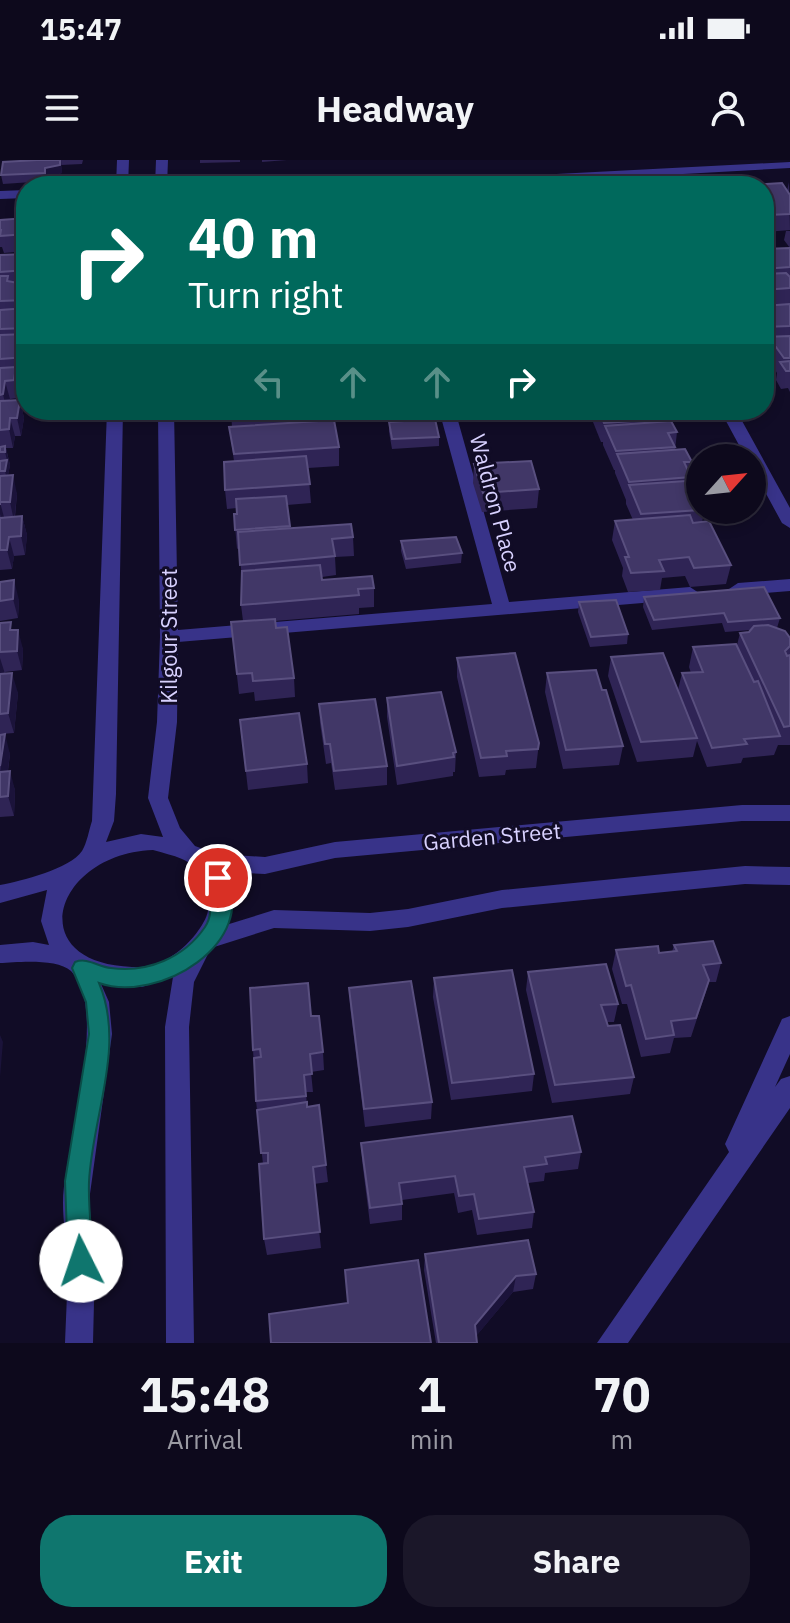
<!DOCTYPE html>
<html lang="en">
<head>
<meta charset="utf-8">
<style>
	body { margin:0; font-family:"IBM Plex Sans",sans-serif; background:#1b1729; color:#f1f3f6; height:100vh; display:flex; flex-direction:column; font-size:30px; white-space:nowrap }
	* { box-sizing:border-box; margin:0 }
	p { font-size:26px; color:#9a9aa3 }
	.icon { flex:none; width:44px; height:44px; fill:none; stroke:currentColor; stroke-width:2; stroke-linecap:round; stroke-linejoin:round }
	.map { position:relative; height:1183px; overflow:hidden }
	.panel { display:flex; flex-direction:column; background:#0d091c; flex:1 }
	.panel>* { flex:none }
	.guide { position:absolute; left:16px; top:16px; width:758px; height:244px; border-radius:32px; box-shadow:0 4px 12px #0003,0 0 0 2px #2d2a3b; background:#00695c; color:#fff; overflow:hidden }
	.needle { width:52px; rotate:63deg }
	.controls { position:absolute; left:686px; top:284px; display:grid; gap:16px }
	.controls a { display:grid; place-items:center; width:80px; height:80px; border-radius:50%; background:#0d091c; box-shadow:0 4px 12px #0003,0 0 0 2px #2d2a3b; font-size:40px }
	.pin { position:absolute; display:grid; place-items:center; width:68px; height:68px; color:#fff; margin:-34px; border:4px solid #fff; border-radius:50%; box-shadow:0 2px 8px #0007 }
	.me { position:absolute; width:88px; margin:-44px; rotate:356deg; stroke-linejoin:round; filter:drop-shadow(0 0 6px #0008) }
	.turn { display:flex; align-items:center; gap:28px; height:168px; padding:0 40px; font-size:36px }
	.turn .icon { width:104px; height:104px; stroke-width:2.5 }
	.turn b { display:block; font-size:56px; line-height:68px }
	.lanes { display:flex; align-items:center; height:76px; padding:0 40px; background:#0003; justify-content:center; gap:40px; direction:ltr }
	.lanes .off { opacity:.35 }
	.eta { display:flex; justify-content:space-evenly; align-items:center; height:136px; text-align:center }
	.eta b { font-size:48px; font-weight:700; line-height:56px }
	.action { display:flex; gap:16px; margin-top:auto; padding:16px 40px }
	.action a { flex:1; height:92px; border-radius:32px; background:#0f766e; color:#fff; font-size:32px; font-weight:700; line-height:92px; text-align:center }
	.action a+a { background:#1b1729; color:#f1f3f6 }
	.status { display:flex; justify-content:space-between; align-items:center; height:56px; padding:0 40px; background:#0d091c; direction:ltr }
	.status svg { height:22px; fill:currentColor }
	header { display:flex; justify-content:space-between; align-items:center; height:104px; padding:0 40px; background:#0d091c; font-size:36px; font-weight:700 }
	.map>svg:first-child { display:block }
</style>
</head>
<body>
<div class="status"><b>15:47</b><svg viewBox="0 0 49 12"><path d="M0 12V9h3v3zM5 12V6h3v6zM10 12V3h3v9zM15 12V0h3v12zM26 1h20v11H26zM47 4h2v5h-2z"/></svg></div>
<header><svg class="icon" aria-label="menu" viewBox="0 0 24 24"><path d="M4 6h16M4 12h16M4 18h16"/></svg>Headway<svg class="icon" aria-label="person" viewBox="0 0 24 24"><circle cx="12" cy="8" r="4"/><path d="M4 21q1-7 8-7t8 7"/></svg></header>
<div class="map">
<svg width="790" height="1183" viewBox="0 0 790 1183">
	<rect width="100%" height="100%" fill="#110c26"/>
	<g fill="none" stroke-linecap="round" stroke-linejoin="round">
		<path fill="#383389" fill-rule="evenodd" d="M117,0H129L128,26H116Z
			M156,0H168L167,26H155Z
			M790,2V8L469,26H398L404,22Z
			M26,30V38L0,39V31Z
			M107,250H123L116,634L114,661L106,682L141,674L163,677L148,638L157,562L160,477L158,250H174L178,470L492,444L439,250H455L509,442L690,427L699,433L690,439L178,482L177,562L168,638L180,668L195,686L217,694L265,697L335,682L742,645H790V661H742L335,698L265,714L225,712L232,737L226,765L274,750L370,753L408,749L502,730L745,706L790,707V725L745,724L502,748L408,767L370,771L274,768L211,788L194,822L189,867L194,1183H166L165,867L173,817L142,827L101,824L109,842L112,874L89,1041L95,1101L93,1183H65C66,1155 68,1126 67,1098C66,1080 63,1061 63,1043C63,990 111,851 71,811C57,798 17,802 0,803V785L33,782L49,785L41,761L47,730L0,743V725C21,721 70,709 82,691C87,683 89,670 92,661ZM153,690C163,693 173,695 182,699C208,710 217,742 202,765C187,789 161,809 132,807C21,803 54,694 153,690Z
			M720,250H736L790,348V368L782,363L752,308V298H746Z
			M790,419V431L738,435L729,429L738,423Z
			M790,856V894L775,927L781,919L790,916V948L628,1183H597L729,992L725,984L782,859Z"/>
	</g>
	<path fill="#2f2455" d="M29,0H83L82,4L61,5L62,13L47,17V21L3,24L1,15Z
		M200,0H240V2L200,3Z
		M262,0H287L262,2Z
		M789,22L790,70L766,72L764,69V26L747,25L782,23L787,31Z
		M26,58V91L4,93L2,87H0V60Z
		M786,71H790V232L788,228L781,229L776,220L777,213L772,205L765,206L764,204V89L790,88L784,80Z
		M26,94V215L18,216L20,225L18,238L10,239L9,241L20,240L24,258L21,276H15L13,288H6L10,305L8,315L17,334L15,357L22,356L27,375L25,395L14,396L12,409L0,410V95Z
		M231,250H312L313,261L339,287V306L308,308L311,343L287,345L290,368L353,377L354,396L335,397L336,415L322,417V420L374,428V447L359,448V454L275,461L276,468L294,518L295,537L255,541L254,532L239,534L231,462L243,461L241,445L242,419L239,388L237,389L234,354H237V348L227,349L225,330L234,301L229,267H232Z
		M590,250H662L661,255L663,262L677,272L675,290L692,302L689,314L691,317L690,320H700V350H705L702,362L731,405L726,424L690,427L685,416L662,418L660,430L628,432L622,416L623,408L612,380L615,361L633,360L626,344V340L615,313V310H614L603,285V282H601L591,257Z
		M389,262L439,277V286L392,289L389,272Z
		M474,304L539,329L537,348L482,352L473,323Z
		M401,381L462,393L461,403L406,409L401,391Z
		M0,422L19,440L18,458L0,461Z
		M644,437L780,458L777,468L790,478V585H778L774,595L743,598L741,603L707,607L697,581L693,597L637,602L608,516L611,497L678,530L682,513H691L689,507L693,487L737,485L740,473L749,472L751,470L725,472L722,463L652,470L643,447Z
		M579,442L628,474L627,484L590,487L578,452Z
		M0,463L13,470L23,489L22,510L5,512L18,533L14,573L1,574L10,594L8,611L15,630L14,656L0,657Z
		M457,498L539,583L536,608L506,610L505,615L479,617L457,517Z
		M547,513L602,530L623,586L619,605L563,609L545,532Z
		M387,538L456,592L455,612H453V616L397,625L387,557Z
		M319,544L387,606V625L335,630L331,603L326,604L320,563Z
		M240,560L307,604L308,623L248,630Z
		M674,785L721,803L716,822H709L691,877L674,878L670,893L641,897L627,844H622L612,809L616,790L659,793L672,792Z
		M528,812L618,844L614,862H607L634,917L630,934L552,943L526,830Z
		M434,818L534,914L532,931L451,940L433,837Z
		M349,828L432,942L431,959L365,967L350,846Z
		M311,856L323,892L324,910L311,912L313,932H306L307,947L326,1005L328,1022L314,1024L321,1088L267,1095L264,1079L263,1004L256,941L253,890Z
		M361,983L581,992L578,1009L545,1013L544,1021L528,1023L534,1052L532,1068L477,1075L472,1050L458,1053L454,1033L402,1040V1060L370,1064L362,1000Z
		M425,1094L536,1114L533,1129L513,1132L476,1176L477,1183H436L424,1110Z"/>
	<path fill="#1b133a" d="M61,0L62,13L47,17V21L45,8Z
		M16,207L20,225L18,238L14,220Z
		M5,221L10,239L7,253L3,234Z
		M20,240L24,258L21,276L17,258Z
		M10,258L15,276L13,288L9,269Z
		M5,286L10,305L7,321L5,311L7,300L5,292Z
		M13,315L17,334L14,361L10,342Z
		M0,342L5,361L4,369L0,354Z
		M22,356L27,375L25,395L21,376Z
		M9,377L14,396L12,409L7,390Z
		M14,420L19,440L18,458L13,439Z
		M18,470L23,489L22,510L17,491Z
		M0,498L6,517L0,521Z
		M12,513L18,533L14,573L8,553Z
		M5,574L10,594L5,631L0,614Z
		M10,611L15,630L14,656L8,636Z
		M0,875L3,882L0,917Z
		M516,1116L513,1132L473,1180L475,1165Z"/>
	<path fill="#413767" stroke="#594f7f" stroke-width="2" d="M37,0H60V5L45,8V13L1,15L3,2Z
		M782,23L790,35V54L769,55L764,48V26L747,25Z
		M26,58V74L0,76L1,70H0V60Z
		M790,88V107L764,109V89Z
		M26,94V110L0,112V95Z
		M786,113L790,117V128L764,130V114Z
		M0,116H8L7,121L18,123L26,122V140L0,141Z
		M790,144V166L764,167V146Z
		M26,148V168L0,169V150Z
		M26,174V197L0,199V175Z
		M790,176V198H784L776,187L769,188L764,180V177Z
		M790,201V211H786L780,202Z
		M16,207L14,220L5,221L3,234L0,235V208Z
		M20,240L17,258H10L9,269L0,270V241Z
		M231,250H293V258L231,261Z
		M598,250H658L663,259L604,263Z
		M435,259L439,277L392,279L389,262Z
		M334,260L339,287L234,294L229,267Z
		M671,261L677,272L668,273L675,287L616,291L605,266Z
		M5,286V292H0V287Z
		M685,289L692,302H684L691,317L629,322L617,294Z
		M306,296L310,324L225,330L224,302Z
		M7,300L5,311H0V301Z
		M531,301L539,329L483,333L474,304Z
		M13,315L10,342H0V345V316Z
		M700,320V334H697L700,339V350L641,354L629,325Z
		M286,336L290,366L235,370L234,354H237L236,339Z
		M690,355L693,363L709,361L731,405L694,408L689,397L659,400L664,411L631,413L625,397H629L615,361Z
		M22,356L21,376L9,377L7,390H0V358Z
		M351,364L353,377L332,379L335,396L240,405L238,372Z
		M456,377L462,393L406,399L401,381Z
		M320,405L322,420L372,416L374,428L358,429L359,435L241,445L242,411Z
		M14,420L13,439L0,441V422Z
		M764,427L780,458L728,462L724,453L654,460L644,437Z
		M616,440L628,474L591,477L579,442Z
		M275,459L276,468L287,467L294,518L253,521L252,513L237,514L231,462Z
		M11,462L10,470H18L17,491L0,492V463Z
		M768,465L785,471L790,478V486L785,491L787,496L790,495V566L784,567L740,473L749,472L754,466Z
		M736,484L754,522L758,521L780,576L744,579L747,584L712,588L682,513L703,512L693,487Z
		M515,493L539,583L538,589L506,591L507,596L481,598L457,498Z
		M663,493L697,578L641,582L611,497Z
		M596,510L602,530H606L623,586L566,590L547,513Z
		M12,513L8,553L0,554V514Z
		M441,532L456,592L453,593L454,597L397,606L387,538Z
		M375,539L387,606L334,611L330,584H325L319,544Z
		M299,553L307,604L246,611L240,560Z
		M5,574L0,606V575Z
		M10,611L8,636L0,637V612Z
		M713,781L721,803L703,805L709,820L696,858L671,861L674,875L646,879L631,825L626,826L616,790L658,786L659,793L677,791L674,785Z
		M606,804L618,844L601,845L608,866L620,865L634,917L555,925L528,812Z
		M512,810L534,914L452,923L434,818Z
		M411,821L432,942L364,949L349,828Z
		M308,823L311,856H319L323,892L310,894L312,914L304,915L306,936L256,941L254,898L261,897L260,889L253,890L250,828Z
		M307,942V947L319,945L326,1005L313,1007L320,1072L264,1079L259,1004L268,1003V993H261L257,950Z
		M572,956L581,992L545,997L547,1004L524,1007L534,1052L479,1059L474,1034L459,1036L455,1016L399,1023L402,1044L370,1048L361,983Z
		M528,1080L536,1114L516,1116L475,1165L477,1183H439L425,1094Z
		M418,1100L431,1183H271L269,1154L348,1143L345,1110Z"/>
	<path fill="#0f766e" stroke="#0a4d48" stroke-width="2" d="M218,711L225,713C261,783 158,844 99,823C126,887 92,956 89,1022C88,1048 92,1075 93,1101L89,1110L81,1113L72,1110L68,1101L65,1021L89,874L86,842L72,808L75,802C88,797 98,807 111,808C147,813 184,798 205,767C218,747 202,730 211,713Z"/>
	<g text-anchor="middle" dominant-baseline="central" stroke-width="6" stroke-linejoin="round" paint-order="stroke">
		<g font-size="22" fill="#d8d1ff" stroke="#110c26">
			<text transform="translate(496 343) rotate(75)">Waldron Place</text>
			<text transform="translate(168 476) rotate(-90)">Kilgour Street</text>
			<text transform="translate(492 676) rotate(-5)">Garden Street</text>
		</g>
	</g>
</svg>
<div class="controls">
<a><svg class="needle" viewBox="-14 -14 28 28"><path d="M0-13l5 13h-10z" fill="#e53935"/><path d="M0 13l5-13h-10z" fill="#9a9aa3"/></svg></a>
</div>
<div class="pin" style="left:218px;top:718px;background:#d93025"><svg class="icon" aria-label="arrive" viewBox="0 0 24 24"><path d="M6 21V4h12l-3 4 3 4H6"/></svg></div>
<svg class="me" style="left:81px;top:1101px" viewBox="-20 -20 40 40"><circle r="19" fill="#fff"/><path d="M0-13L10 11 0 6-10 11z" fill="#0f766e"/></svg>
<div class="guide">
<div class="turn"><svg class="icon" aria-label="right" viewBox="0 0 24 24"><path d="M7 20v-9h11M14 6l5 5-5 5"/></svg><div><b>40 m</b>Turn right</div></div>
<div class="lanes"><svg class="icon off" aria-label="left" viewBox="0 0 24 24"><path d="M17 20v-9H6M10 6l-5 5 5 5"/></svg><svg class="icon off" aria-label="ahead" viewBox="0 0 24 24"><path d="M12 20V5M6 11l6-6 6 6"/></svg><svg class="icon off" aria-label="ahead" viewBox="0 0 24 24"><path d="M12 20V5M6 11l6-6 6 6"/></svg><svg class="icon" aria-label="right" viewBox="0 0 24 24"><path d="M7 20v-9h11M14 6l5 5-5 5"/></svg></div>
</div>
</div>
<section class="panel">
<div class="eta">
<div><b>15:48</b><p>Arrival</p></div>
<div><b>1</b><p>min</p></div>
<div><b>70</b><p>m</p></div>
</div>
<div class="action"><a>Exit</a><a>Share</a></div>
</section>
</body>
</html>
